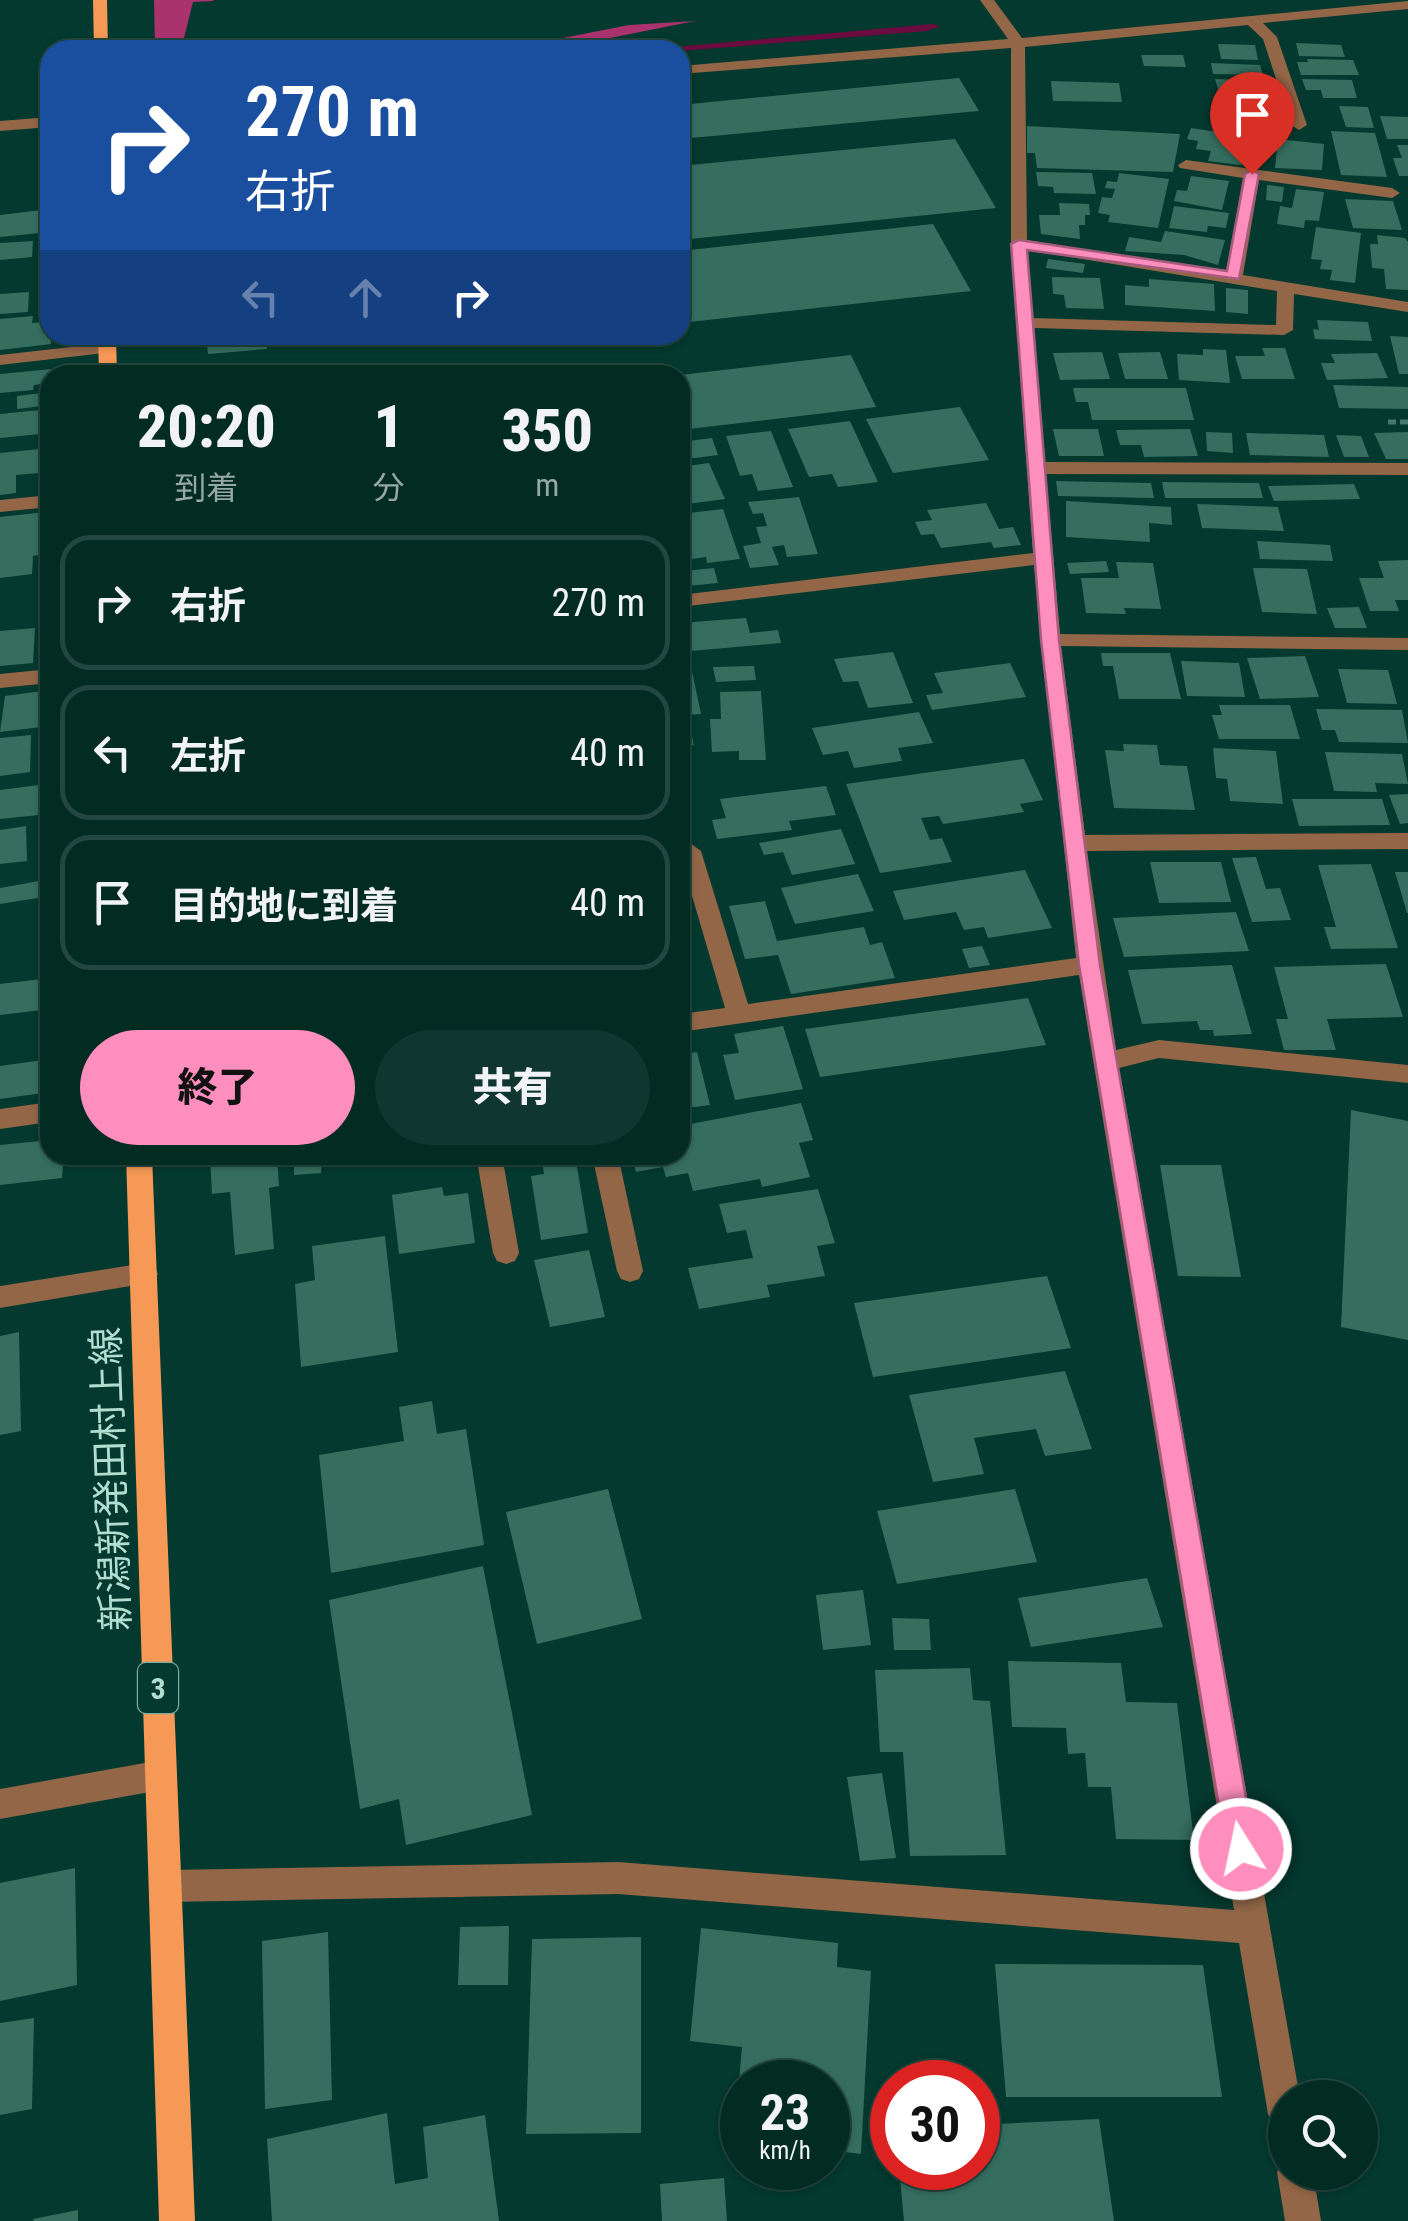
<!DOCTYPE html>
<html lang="ja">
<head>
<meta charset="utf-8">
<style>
	body { margin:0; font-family:"Roboto Condensed","Noto Sans JP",sans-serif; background:#10372f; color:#f1f3f6; height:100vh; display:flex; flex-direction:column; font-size:38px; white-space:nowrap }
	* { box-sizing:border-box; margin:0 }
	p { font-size:32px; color:#96a7a5 }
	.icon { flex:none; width:55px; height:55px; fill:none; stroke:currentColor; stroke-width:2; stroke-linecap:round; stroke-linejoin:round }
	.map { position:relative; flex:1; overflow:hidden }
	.drawer { position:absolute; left:40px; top:365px; width:650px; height:800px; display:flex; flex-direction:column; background:#022b22; border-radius:30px; box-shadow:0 2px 8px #0004,0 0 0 2px #234740 }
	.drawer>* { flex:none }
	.guide { position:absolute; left:40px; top:40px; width:650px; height:305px; border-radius:30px; box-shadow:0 2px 8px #0004,0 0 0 2px #234740; background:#1a4fa0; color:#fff; overflow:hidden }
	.controls { position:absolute; left:1268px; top:2080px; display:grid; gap:20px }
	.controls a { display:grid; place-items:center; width:110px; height:110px; border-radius:50%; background:#022b22; box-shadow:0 2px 8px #0004,0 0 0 2px #234740; font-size:50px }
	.speed { position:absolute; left:720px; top:2060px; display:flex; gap:20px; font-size:50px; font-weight:700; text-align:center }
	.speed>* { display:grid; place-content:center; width:130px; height:130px; border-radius:50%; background:#022b22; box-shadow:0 2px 8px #0004,0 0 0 2px #234740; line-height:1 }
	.speed small { font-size:25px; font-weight:400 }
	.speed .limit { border:15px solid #d22; background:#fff; color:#111 }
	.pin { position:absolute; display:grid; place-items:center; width:85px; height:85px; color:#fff; margin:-102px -42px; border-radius:50% 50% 50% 0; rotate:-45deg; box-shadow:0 0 10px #0007 }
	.pin .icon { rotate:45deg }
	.me { position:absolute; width:110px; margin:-55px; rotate:350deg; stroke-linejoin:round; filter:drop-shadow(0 0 8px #0008) }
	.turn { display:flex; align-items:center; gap:35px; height:210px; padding:0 40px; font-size:45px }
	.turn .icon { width:130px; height:130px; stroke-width:2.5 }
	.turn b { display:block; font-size:70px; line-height:85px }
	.lanes { display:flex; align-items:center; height:95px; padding:0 40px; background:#0003; justify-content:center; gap:50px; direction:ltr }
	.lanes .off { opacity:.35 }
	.eta { display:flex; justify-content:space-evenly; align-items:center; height:170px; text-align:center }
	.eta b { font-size:60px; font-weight:800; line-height:70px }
	.button { display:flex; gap:20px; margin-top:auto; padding:20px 40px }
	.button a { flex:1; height:115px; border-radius:60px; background:#fe8ebd; color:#111; font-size:40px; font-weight:800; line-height:115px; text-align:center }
	.button a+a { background:#10372f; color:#f1f3f6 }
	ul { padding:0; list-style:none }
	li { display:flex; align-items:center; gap:30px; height:135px; margin:0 20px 15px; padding:0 20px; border:5px solid #234740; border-radius:30px }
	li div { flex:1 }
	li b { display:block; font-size:38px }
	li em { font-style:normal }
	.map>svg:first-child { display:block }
</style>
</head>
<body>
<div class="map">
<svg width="1408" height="2221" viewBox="0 0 1408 2221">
	<rect width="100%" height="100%" fill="#03392e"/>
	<path fill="#6c0b40" d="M933,24L940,26L927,31L680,51L641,50Z"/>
	<path fill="#aa336e" d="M154,0H213L214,1L193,2L181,50H155Z
		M695,21L550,50H502L629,25Z"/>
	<path fill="#356e5f" d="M1296,43L1341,45L1345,57L1299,56Z
		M1218,44L1255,45L1258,60L1221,59Z
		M1141,55H1183L1186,67L1144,66Z
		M1307,59L1353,60L1359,75H1301L1297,62H1308Z
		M1211,63L1260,65L1263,75L1213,74Z
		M959,78L979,111L680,139V105Z
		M1215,79L1252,80L1259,100H1222Z
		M1302,79L1352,80L1357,98H1323L1321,90H1306Z
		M1051,81L1119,83L1122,102L1053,101Z
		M1227,106H1254L1257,113L1275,112L1284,134L1228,131L1222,118H1232Z
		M1339,106L1368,107L1374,128L1346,127Z
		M1380,116L1408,117V139H1387Z
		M1027,126L1180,134L1173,172L1037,168L1035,153H1027Z
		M1191,128L1258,138L1253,153L1245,152L1241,165L1208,161L1211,151L1196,149L1198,141L1187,139Z
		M1331,131L1375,133L1387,177L1341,175Z
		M955,139L996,208L680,240V166Z
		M1278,139L1324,144L1322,170L1275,168Z
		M1397,145H1408V176H1399L1393,158H1402Z
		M1036,172L1092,173L1096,194L1054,193L1053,187L1038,186Z
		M1119,173L1169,179L1158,228L1108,222L1110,215L1098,213L1102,197L1112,198L1115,189L1105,188L1107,181L1117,182Z
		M1191,176L1229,181L1222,210L1174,201L1177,190L1187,191Z
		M1267,185L1284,187L1282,202L1266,200Z
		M1296,189L1324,192L1319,221L1305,220L1304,228L1277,224L1280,206L1292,208Z
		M1345,199L1393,201L1402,230L1353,228Z
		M1059,203L1089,204L1090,215H1085V225H1079L1080,239L1041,234L1039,215H1060Z
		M1174,206L1229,213L1226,228L1208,226L1207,232L1169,228Z
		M50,209V232L0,237V215Z
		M933,224L971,291L680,323V251Z
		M1316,227L1361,233L1355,283L1330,280L1332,270L1320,269L1322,260L1311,259Z
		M1165,231L1225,240L1218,265L1184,255L1125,251L1129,237L1161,242Z
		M1377,235L1405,238L1408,242V290L1386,289L1384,269L1372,268L1370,244H1378Z
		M33,241L32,257L0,260V243Z
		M1048,259L1085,264L1083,273L1046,268Z
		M1052,277L1100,278L1104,309L1066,308L1064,295L1053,294Z
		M1149,279L1214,284L1215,311L1125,305V285L1149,287Z
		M1226,288L1248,290V314L1226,312Z
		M50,289V310L38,311V290Z
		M29,292L28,312L0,314V294Z
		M33,316L32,323L50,321L51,344L0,350V319Z
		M1317,320L1368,322L1372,341L1315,339L1313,329L1319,330Z
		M206,335H265L267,349L208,354Z
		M1390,336L1408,337V374H1399Z
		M1262,348H1285L1295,379H1242L1235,356H1265Z
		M1203,349L1226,350L1230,383L1179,380L1177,354L1203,355Z
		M1102,352L1110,379L1060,380L1053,353Z
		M1160,352L1168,379H1125L1118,353Z
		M1377,353L1388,378L1327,380L1321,363H1335L1331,354Z
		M851,355L876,407L680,430V375Z
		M62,368V375H50V383L34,385L33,390L0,393V374Z
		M1333,385L1408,387V409L1339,408Z
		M1073,388H1186L1194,420H1092L1088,402H1076Z
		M50,392V405L17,409V396Z
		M960,407L989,460L893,473L866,419Z
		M50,409V433L0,438V414Z
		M850,421L878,482L838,487L832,474L809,477L788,429Z
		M1053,429H1098L1104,456H1059Z
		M1190,429L1198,456L1144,457L1141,445H1120L1116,430Z
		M771,431L793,487L758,491L752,474L740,476L726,436Z
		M1206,432L1232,433L1233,453L1207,451Z
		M1408,432V459H1386L1374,433Z
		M1246,433L1324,435L1329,457L1250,455Z
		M1336,435L1361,436L1369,457H1344Z
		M712,438L718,455L680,460V442Z
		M50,448V472L16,475V493L0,495V453Z
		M709,463L725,499L680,505V467Z
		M1056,481L1151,483L1154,498L1058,496Z
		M1162,482L1259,483L1263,498H1165Z
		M1354,484L1360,499L1274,501L1268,486Z
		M799,497L818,554L787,557L784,545L772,547L779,565L750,568L743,546L761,543L756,527L767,526L763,513L753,514L748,502Z
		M1066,501L1171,507L1172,525L1149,523L1150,542L1066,537Z
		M986,503L999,529L1013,527L1021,545L994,548L991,542L941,548L934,534L921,535L915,522L932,520L927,510Z
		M1197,504L1278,507L1284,531L1202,528Z
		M723,509L740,559L707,563L706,557L685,560L680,543V514Z
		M45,512V554L33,556L32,574L0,578V517Z
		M1257,541L1330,545L1333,561L1260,559Z
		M1408,560V600H1395L1399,611H1370L1359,578H1384L1378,561Z
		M1106,561L1109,572L1070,574L1067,563Z
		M1116,562L1153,563L1161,609L1124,608L1126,614L1086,613L1081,578H1119Z
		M714,568L718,583L688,586L684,571Z
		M1253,568L1307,569L1317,614L1262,612Z
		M1359,607L1367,628H1335L1327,608Z
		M746,618L750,633L778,630L781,643L680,652V623Z
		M35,628L33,663L0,666V631Z
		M893,652L913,703L868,708L858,681L843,682L834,659Z
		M1101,653H1170L1181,699H1119L1113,666H1103Z
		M1305,656L1319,697L1260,699L1247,658Z
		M1181,661L1239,663L1245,697L1187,696Z
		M1010,663L1026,697L932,710L926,695L943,693L934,673Z
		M754,666L756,680L716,682L713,667Z
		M1338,669L1388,670L1397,704L1347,703Z
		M692,671L701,714L687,715L694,745L680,746V672Z
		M50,690V726L0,732L5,696Z
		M761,691L766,760H739V751L712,752L710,719H721L720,692Z
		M1219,705H1290L1300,739H1219L1212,715H1222Z
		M1316,709L1402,710L1408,743L1339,742L1335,730H1322Z
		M919,712L933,743L898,748L902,761L854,768L848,751L823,755L812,728Z
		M31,735L30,772L0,776V738Z
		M1123,744L1157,745L1160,765L1187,766L1195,810L1114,808L1105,750L1124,751Z
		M1213,748L1276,751L1283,804L1230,801L1227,779L1216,778Z
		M1325,752L1402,754L1408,784L1375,783L1377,792L1334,791Z
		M1024,759L1043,800L1020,804L1024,812L943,824L939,816L921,818L930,840L942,838L952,862L880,873L846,784Z
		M39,785V815L0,819V790Z
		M826,786L836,815L789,821L792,830L717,839L712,820L726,818L720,799Z
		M1408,794V823L1400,824L1389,795Z
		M1292,799H1382L1390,825L1299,826Z
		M26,826L27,861L0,864V830Z
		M841,829L855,864L792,875L783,852L764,855L759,843Z
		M1256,857L1266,889L1280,888L1291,920L1252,922L1232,858Z
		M1150,862H1221L1231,902L1159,903Z
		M1371,864L1398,948L1331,949L1324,927H1336L1318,865Z
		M1025,870L1052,928L988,938L984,927L964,930L956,912L904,920L893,891Z
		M1395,872H1408V913H1407Z
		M858,874L874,911L795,924L781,888Z
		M50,879V896L0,904V888Z
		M765,901L777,941L864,927L870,945L882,942L895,978L791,994L778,955L745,959L729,906Z
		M1236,912L1249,951L1124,957L1113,918Z
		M982,946L990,965L969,968L962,949Z
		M1386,964L1403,1017L1327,1019L1336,1050H1284L1276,1019H1288L1274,967Z
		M1232,965L1252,1034L1214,1036L1213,1030H1200L1197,1021L1142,1024L1128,970Z
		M50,978V1009L0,1015V984Z
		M1028,998L1046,1045L820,1077L805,1029Z
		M783,1026L803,1089L735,1100L723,1055L739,1053L734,1034Z
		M697,1052L710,1105L680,1109V1054Z
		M50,1059V1092L0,1099V1066Z
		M801,1103L813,1140L799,1143L810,1177L762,1187L760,1179L693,1191L688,1173L666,1177L663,1167L636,1172L631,1155H680V1126Z
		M1351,1110L1408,1121V1340L1341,1327Z
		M50,1140V1155H64L62,1178L0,1185V1145Z
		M210,1155H277L279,1186L269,1188L274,1249L235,1255L230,1192L212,1194Z
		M294,1155H322L321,1173L294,1175Z
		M391,1155H439V1157L393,1165Z
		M575,1155L588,1233L541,1240L531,1176L544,1174L542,1160Z
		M1160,1165H1221L1241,1277L1178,1276Z
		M442,1187L444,1196L468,1193L475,1243L399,1254L392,1195Z
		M818,1189L835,1243L817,1246L825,1276L767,1285L770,1297L699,1309L688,1268L753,1258L746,1230L727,1233L719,1204Z
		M385,1236L398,1352L301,1367L295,1284L315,1280L312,1246Z
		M589,1250L605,1317L550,1327L534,1260Z
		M1047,1276L1071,1348L873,1377L854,1303Z
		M19,1332L21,1431L0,1435V1336Z
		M1065,1371L1092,1449L1045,1456L1036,1429L974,1438L984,1474L933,1482L909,1395Z
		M432,1401L437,1434L466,1429L484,1545L331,1573L319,1455L404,1441L399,1407Z
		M608,1489L642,1619L537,1644L506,1512Z
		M1015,1489L1037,1562L897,1584L877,1511Z
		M483,1566L532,1815L406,1845L399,1799L360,1809L329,1600Z
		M1147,1578L1163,1627L1031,1647L1018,1598Z
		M863,1590L871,1645L823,1650L816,1595Z
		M892,1618L929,1619L931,1650H894Z
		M1008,1661L1121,1663L1126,1702L1177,1703L1194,1840L1116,1839L1111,1787H1088L1085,1753L1068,1754L1066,1728L1012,1727Z
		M970,1668L973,1700L990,1701L1006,1855L910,1856L903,1752H880L875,1670Z
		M882,1773L896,1858L860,1861L847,1777Z
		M75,1868L77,1985L0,2001V1883Z
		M509,1926L508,1985H458L460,1927Z
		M701,1928L838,1943L837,1967L871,1971L861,2154L828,2150V2082H742V2139L734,2138L742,2047L690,2041Z
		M328,1932L332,2100L265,2109L262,1941Z
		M641,1937V2133L526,2134L532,1939Z
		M995,1964L1203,1965L1222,2097H1006Z
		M34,2018L32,2109L0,2115V2023Z
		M387,2113L395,2184L428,2178L423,2127L485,2115L499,2221H272L267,2139Z
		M1099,2119L1114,2221H904L899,2168H978V2125Z
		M724,2178L727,2221H662L660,2184Z
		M78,2210V2221H34L33,2219Z"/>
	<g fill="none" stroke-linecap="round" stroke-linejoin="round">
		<path stroke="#46786c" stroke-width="5" stroke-dasharray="8 4" stroke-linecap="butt" d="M1388,422H1408"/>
		<path fill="#936647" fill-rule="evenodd" d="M980,0H994L1022,38L1408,1V9L1263,23L1277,37L1307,125L1299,130L1291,125L1263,39L1248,25L1025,47L1027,240L1226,273L1243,178L1180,168L1178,165L1186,160L1392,188L1400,193L1392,198L1259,180L1243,275L1408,302V312L1294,294L1293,330L1284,335L1034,328L1045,462L1408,463V475L1046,474L1060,634L1408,638V650L1061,646L1085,835L1408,833V849L1087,851L1116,1050L1159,1040L1408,1065V1083L1159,1058L1119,1068L1300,2098H1285V2131L1273,2126L1268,2114L1239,1943L618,1894L167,1902L155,1898L151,1886L155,1874L167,1870L618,1862L1234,1910L1079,975L680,1032V1014L725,1008L680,855L682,846L690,843L701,851L748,1004L1076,958L1034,565L680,607V595L1033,553L1011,244V48L680,74V66L1008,39ZM1028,250L1277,291L1276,325L1033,318Z
			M50,117V127L0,131V121Z
			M107,343L116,348L113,352L0,365V355Z
			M50,495V507L0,512V500Z
			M50,669V683L0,688V674Z
			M50,1102V1122L0,1129V1109Z
			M476,1155H502L519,1253L515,1261L506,1264L497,1261L493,1253Z
			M592,1155H618L643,1271L639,1279L630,1282L621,1279L617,1271Z
			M145,1263L154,1266L158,1274L154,1282L0,1308V1286Z
			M161,1760L172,1764L177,1775L172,1786L161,1790L0,1819V1789Z
			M1285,2158V2172H1313L1321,2221H1285L1277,2172Z"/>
		<path fill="#f69856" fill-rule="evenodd" d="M93,0H107L108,50H94Z
			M98,335H116L117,375H99Z
			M126,1155H152L195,2221H159Z"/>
	</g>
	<path fill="#fe8ebd" stroke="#a55c7b" stroke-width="2.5" d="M1252,170L1259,174L1239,279L1027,250L1059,640L1100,965L1255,1849L1251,1859L1241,1863L1230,1859L1226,1849L1079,965L1041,640L1011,244L1019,240L1227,271L1245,174Z"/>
	<g text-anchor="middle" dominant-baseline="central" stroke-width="10" stroke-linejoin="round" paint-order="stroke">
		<rect fill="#03392e" stroke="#7eac9f" stroke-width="2.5" x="138" y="1663" width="40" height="50" rx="8"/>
		<g font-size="30" font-weight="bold" fill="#b3ddd0">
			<text x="158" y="1688">3</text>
		</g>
		<g font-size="38" fill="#b3ddd0" stroke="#03392e">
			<text transform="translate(111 1479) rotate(-92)">新潟新発田村上線</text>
		</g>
	</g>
</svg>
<div class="controls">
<a><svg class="icon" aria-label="search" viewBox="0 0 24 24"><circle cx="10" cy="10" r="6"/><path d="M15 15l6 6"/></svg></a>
</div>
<div class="speed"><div>23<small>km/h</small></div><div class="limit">30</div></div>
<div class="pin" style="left:1252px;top:174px;background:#d93025"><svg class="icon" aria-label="arrive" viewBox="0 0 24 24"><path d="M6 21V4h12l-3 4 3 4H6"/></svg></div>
<svg class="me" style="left:1241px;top:1849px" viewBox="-20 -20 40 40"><circle r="17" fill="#fe8ebd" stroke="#fff" stroke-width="3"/><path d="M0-11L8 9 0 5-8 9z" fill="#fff"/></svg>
<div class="guide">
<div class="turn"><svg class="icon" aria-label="right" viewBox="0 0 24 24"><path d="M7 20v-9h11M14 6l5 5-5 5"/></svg><div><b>270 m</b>右折</div></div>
<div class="lanes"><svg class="icon off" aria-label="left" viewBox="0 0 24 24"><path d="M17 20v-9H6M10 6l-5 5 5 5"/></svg><svg class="icon off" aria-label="ahead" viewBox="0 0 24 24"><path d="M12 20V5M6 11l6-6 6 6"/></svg><svg class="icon" aria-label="right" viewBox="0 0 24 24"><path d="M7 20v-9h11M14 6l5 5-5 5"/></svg></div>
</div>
<section class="drawer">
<div class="eta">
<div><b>20:20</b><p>到着</p></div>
<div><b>1</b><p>分</p></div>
<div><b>350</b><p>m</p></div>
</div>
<ul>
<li><svg class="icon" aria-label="right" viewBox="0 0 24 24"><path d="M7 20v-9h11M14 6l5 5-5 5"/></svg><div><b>右折</b></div><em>270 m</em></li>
<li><svg class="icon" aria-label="left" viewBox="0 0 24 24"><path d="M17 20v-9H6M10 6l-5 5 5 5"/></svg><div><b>左折</b></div><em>40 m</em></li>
<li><svg class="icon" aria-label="arrive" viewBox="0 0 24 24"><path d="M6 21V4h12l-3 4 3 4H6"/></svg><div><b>目的地に到着</b></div><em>40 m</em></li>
</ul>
<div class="button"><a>終了</a><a>共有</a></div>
</section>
</div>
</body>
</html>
